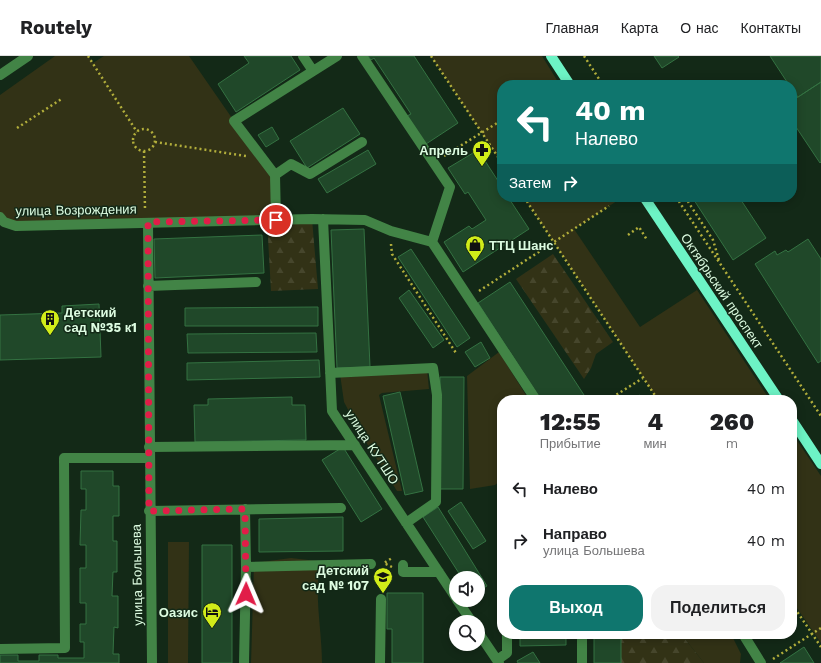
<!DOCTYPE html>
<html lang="ru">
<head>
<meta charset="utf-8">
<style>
	body { margin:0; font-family:"Work Sans",sans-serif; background:#f2f2f2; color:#202124; height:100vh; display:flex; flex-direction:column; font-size:15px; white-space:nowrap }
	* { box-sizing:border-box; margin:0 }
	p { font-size:13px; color:#757577 }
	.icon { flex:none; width:22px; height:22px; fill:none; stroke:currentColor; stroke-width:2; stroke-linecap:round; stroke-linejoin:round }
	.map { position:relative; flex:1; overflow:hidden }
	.drawer { position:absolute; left:497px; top:339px; width:300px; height:244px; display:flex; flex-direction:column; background:#fff; border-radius:16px; box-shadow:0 2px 10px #0003 }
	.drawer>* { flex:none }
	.banner { position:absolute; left:497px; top:24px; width:300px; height:122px; border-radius:16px; box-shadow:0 2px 10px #0003; background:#0f766e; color:#fff; overflow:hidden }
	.fabs { position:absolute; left:449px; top:515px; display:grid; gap:8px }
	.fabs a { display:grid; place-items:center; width:36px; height:36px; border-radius:50%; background:#fff; box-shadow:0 2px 10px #0003; font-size:20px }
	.pin { position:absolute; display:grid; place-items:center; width:34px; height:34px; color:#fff; margin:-17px; border:2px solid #fff; border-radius:50%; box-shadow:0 1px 4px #0007 }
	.me { position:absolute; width:44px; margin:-22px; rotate:1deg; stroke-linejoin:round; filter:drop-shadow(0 0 3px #0008) }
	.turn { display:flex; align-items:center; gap:14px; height:84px; padding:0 12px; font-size:18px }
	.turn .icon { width:52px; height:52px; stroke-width:2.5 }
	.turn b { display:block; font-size:28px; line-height:34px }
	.then { display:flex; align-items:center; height:38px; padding:0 12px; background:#0003; gap:8px; font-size:15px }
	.eta { display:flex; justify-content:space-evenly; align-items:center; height:68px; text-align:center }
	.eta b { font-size:24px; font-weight:800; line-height:28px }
	.cta { display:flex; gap:8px; margin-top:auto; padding:8px 12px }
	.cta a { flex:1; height:46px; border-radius:16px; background:#0f766e; color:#fff; font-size:16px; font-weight:800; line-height:46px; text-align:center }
	.cta a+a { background:#f2f2f2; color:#202124 }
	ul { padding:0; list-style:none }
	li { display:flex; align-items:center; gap:12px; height:52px; padding:0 12px }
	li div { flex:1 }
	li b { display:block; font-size:15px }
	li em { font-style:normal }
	header { display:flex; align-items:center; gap:24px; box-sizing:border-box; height:56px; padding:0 20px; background:#fff; border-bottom:1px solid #e0e0e0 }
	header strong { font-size:19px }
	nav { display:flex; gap:22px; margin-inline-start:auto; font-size:14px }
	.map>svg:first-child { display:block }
</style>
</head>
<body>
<header>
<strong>Routely</strong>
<nav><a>Главная</a><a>Карта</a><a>О нас</a><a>Контакты</a></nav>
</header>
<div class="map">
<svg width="821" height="607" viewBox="0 0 821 607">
	<defs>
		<pattern id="forest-firs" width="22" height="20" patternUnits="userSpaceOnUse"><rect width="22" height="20" fill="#323216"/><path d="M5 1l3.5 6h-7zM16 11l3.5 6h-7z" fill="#46462c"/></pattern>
	</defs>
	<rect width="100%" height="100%" fill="#132917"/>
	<path fill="#323216" d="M55,0H88L93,7L104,0H189L234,65L275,119L276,164L16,170L0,161V39Z
		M431,0H542L560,29H502V108Z
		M524,141H623L574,173L640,271L697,234L770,344H658Z
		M499,296L529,344H502V423L495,429L470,433L467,320Z
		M427,313L429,333L382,337L379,339L402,435H397L361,378L344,346L340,318Z
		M792,377L821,420V587L792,545Z
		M168,486H189L188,607H168Z
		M291,502L317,505L320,509C314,540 322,575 322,607H251L254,507Z
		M681,578H731L741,598L740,607H704Z"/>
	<path fill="url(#forest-firs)" d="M312,163L318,233L271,235L267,164Z
		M553,198L613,286L596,298L591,312L584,323L516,223Z
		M620,578H681L704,607H620Z"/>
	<path fill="#204829" stroke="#347242" d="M244,0H291L300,14L236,56L218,28L249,7Z
		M368,0H414L458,67L426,88L407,60L411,58L374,2L371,4Z
		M654,0H678L679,1L662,12Z
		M770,0H821V26L798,41L792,33V29H789Z
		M821,26V106L820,107L792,65V45Z
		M343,52L360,78L307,112L290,85Z
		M272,71L279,83L266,91L258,79Z
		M368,94L376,108L327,137L318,123Z
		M478,94L502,131V141H508L529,173L463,216L444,186L469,170L472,173L486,164L468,136L465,138L448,112Z
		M692,141H739L766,182L733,204Z
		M364,173L370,311L337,312L331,174Z
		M262,179L264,217L155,222L154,183Z
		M808,183L821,203V305L818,307L755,208L775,195L777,199L786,194L788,196Z
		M411,193L470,282L457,291L398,201Z
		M510,226L584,339L577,344H541L478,247Z
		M409,234L444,284L433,292L399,242Z
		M99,248L101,301L0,304V259L62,257V250Z
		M318,251V270H185V252Z
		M316,277L317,296L188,297L187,278Z
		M481,286L490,302L475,311L465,296Z
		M319,304L320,321L187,324V307Z
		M440,321H464L463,433H439Z
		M400,336L423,435L405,439L383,340Z
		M640,339L643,344H632Z
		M292,341V349H305L306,384L195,386L194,349H208V343Z
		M343,391L382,453L361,466L322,404Z
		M81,415H113V430H119V460H113V485H117V516H113L112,540H118V572L114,571L113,598H119V607H0V599H18V605H39V599H58V602H84V586H80V568H86V547H80V512H86V489H80L81,454H86V433H81Z
		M461,446L486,485L473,493L448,455Z
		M438,451L487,530L478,535V522H462L423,461Z
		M343,461V495L259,496V463Z
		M202,489H232V607H202Z
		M387,537H423V607H392V573H387Z
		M520,578H566V589L520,590Z
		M594,578H621V607H594Z
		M804,591L814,607H780Z
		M533,596L540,607H518L517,605Z"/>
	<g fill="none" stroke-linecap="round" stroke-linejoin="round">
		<path stroke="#b2ae3b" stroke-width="2.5" stroke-dasharray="2 3" stroke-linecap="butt" d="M88,0L137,76
			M431,0L502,107
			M584,0L603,29
			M17,72L63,42
			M133 84a11 11 0 1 1 22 0a11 11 0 1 1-22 0Z
			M155,86L246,100
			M144,95L145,154
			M444,100L502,64
			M524,141L658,344
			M676,141L821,360
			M685,141L713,184L719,204
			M628,179L639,171L647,184
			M391,188L392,198L456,297
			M479,235L609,150
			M608,344L643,322
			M392,511L384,507L392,502
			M792,548L821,591
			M773,603L821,572"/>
		<path stroke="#428446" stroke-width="10" d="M303,0L313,15
			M362,0L450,131L432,186L536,344
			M0,19L28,0
			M275,119L291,108L310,118L362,86
			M0,161L4,166L16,170L312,163L365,164L391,175L432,186
			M323,163L332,355L456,542
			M276,164L275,119L234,65L337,0
			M148,167L152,607
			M148,230L256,226
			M330,317L433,312L437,339L436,446L406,467
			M149,391L355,389
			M149,455L341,452
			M403,509V516H439
			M246,511L371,508
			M457,544L472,566
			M478,576L499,607
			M743,578L761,607
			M0,593L65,592L64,402H149
			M497,604L507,597V578
			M244,607L246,511L245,453
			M380,607L381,543
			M582,607V578"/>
		<path stroke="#6df3c5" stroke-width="10" d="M551,0L570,29
			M644,141L779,344
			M792,364L821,408"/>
	</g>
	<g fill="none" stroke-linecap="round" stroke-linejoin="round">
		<path stroke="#e11d48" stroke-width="7" stroke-dasharray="0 12.6" d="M246,538L245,453L149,455L148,166L276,164"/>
	</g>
	<defs>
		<g id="pharmacy-pin" transform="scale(1)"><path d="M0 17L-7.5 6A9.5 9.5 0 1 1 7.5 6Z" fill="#d1ec19" stroke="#132917"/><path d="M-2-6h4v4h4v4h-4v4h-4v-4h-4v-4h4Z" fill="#111"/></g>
		<g id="shop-pin" transform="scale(1)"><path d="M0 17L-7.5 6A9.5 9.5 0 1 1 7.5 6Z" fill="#d1ec19" stroke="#132917"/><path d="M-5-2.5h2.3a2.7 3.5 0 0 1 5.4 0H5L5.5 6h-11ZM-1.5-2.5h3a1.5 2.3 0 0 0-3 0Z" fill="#111"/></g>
		<g id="building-pin" transform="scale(1)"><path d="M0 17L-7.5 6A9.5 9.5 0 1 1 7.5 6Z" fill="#d1ec19" stroke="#132917"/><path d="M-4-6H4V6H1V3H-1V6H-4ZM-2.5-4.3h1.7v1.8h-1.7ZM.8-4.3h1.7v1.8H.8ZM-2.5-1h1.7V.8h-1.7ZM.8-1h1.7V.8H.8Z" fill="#111"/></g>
		<g id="school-pin" transform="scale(1)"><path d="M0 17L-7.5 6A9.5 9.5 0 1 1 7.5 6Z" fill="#d1ec19" stroke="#132917"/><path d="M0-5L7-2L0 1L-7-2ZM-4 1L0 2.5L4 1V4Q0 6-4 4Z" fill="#111"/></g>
		<g id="hotel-pin" transform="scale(1)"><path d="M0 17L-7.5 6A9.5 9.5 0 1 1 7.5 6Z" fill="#d1ec19" stroke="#132917"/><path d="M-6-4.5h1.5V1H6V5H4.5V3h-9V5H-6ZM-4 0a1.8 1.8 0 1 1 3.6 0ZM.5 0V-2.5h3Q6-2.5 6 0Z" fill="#111"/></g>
	</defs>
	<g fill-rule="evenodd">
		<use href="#pharmacy-pin" x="482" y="94"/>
		<use href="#shop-pin" x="475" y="189"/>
		<use href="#building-pin" x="50" y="263"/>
		<use href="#school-pin" x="383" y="521"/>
		<use href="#hotel-pin" x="212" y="556"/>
	</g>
	<g text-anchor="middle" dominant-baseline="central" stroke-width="3" stroke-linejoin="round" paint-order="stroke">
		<g font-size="13" font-weight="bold" fill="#ddfce1" stroke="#132917" text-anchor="end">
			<text x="468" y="94">Апрель</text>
			<text x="489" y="189" text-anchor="start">ТТЦ Шанс</text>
			<text x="64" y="256" text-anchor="start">Детский<tspan x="64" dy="15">сад №35 к1</tspan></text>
			<text x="369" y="514">Детский<tspan x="369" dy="15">сад № 107</tspan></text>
			<text x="198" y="556">Оазис</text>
		</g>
		<g font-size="13" fill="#ddfce1" stroke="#132917">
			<text transform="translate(76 154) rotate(-1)">улица Возрождения</text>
			<text transform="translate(722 235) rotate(56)">Октябрьский проспект</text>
			<text transform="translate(372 391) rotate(57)">улица КУТШО</text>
			<text transform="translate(137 519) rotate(-91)">улица Большева</text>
		</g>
	</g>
</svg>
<div class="fabs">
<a><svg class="icon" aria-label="sound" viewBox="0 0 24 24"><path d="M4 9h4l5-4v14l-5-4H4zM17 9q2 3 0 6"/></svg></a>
<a><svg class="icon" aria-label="search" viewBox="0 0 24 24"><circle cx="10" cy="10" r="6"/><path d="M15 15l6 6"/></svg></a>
</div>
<div class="pin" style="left:276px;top:164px;background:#d93025"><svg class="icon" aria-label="arrive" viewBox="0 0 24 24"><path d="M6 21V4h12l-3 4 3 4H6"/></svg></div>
<svg class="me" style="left:246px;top:538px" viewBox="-20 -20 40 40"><path d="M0-17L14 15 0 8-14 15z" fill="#e11d48" stroke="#fff" stroke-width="4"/></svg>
<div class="banner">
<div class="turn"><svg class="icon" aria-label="left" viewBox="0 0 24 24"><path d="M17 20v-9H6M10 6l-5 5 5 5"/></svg><div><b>40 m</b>Налево</div></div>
<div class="then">Затем<svg class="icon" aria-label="right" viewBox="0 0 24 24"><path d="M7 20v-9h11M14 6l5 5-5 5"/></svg></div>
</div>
<section class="drawer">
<div class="eta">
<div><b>12:55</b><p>Прибытие</p></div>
<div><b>4</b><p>мин</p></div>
<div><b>260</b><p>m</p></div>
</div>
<ul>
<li><svg class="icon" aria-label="left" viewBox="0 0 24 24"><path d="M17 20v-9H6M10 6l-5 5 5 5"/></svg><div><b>Налево</b></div><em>40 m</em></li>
<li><svg class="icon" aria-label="right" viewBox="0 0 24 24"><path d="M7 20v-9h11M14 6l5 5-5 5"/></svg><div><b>Направо</b><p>улица Большева</p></div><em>40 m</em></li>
</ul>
<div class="cta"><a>Выход</a><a>Поделиться</a></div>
</section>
</div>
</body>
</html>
